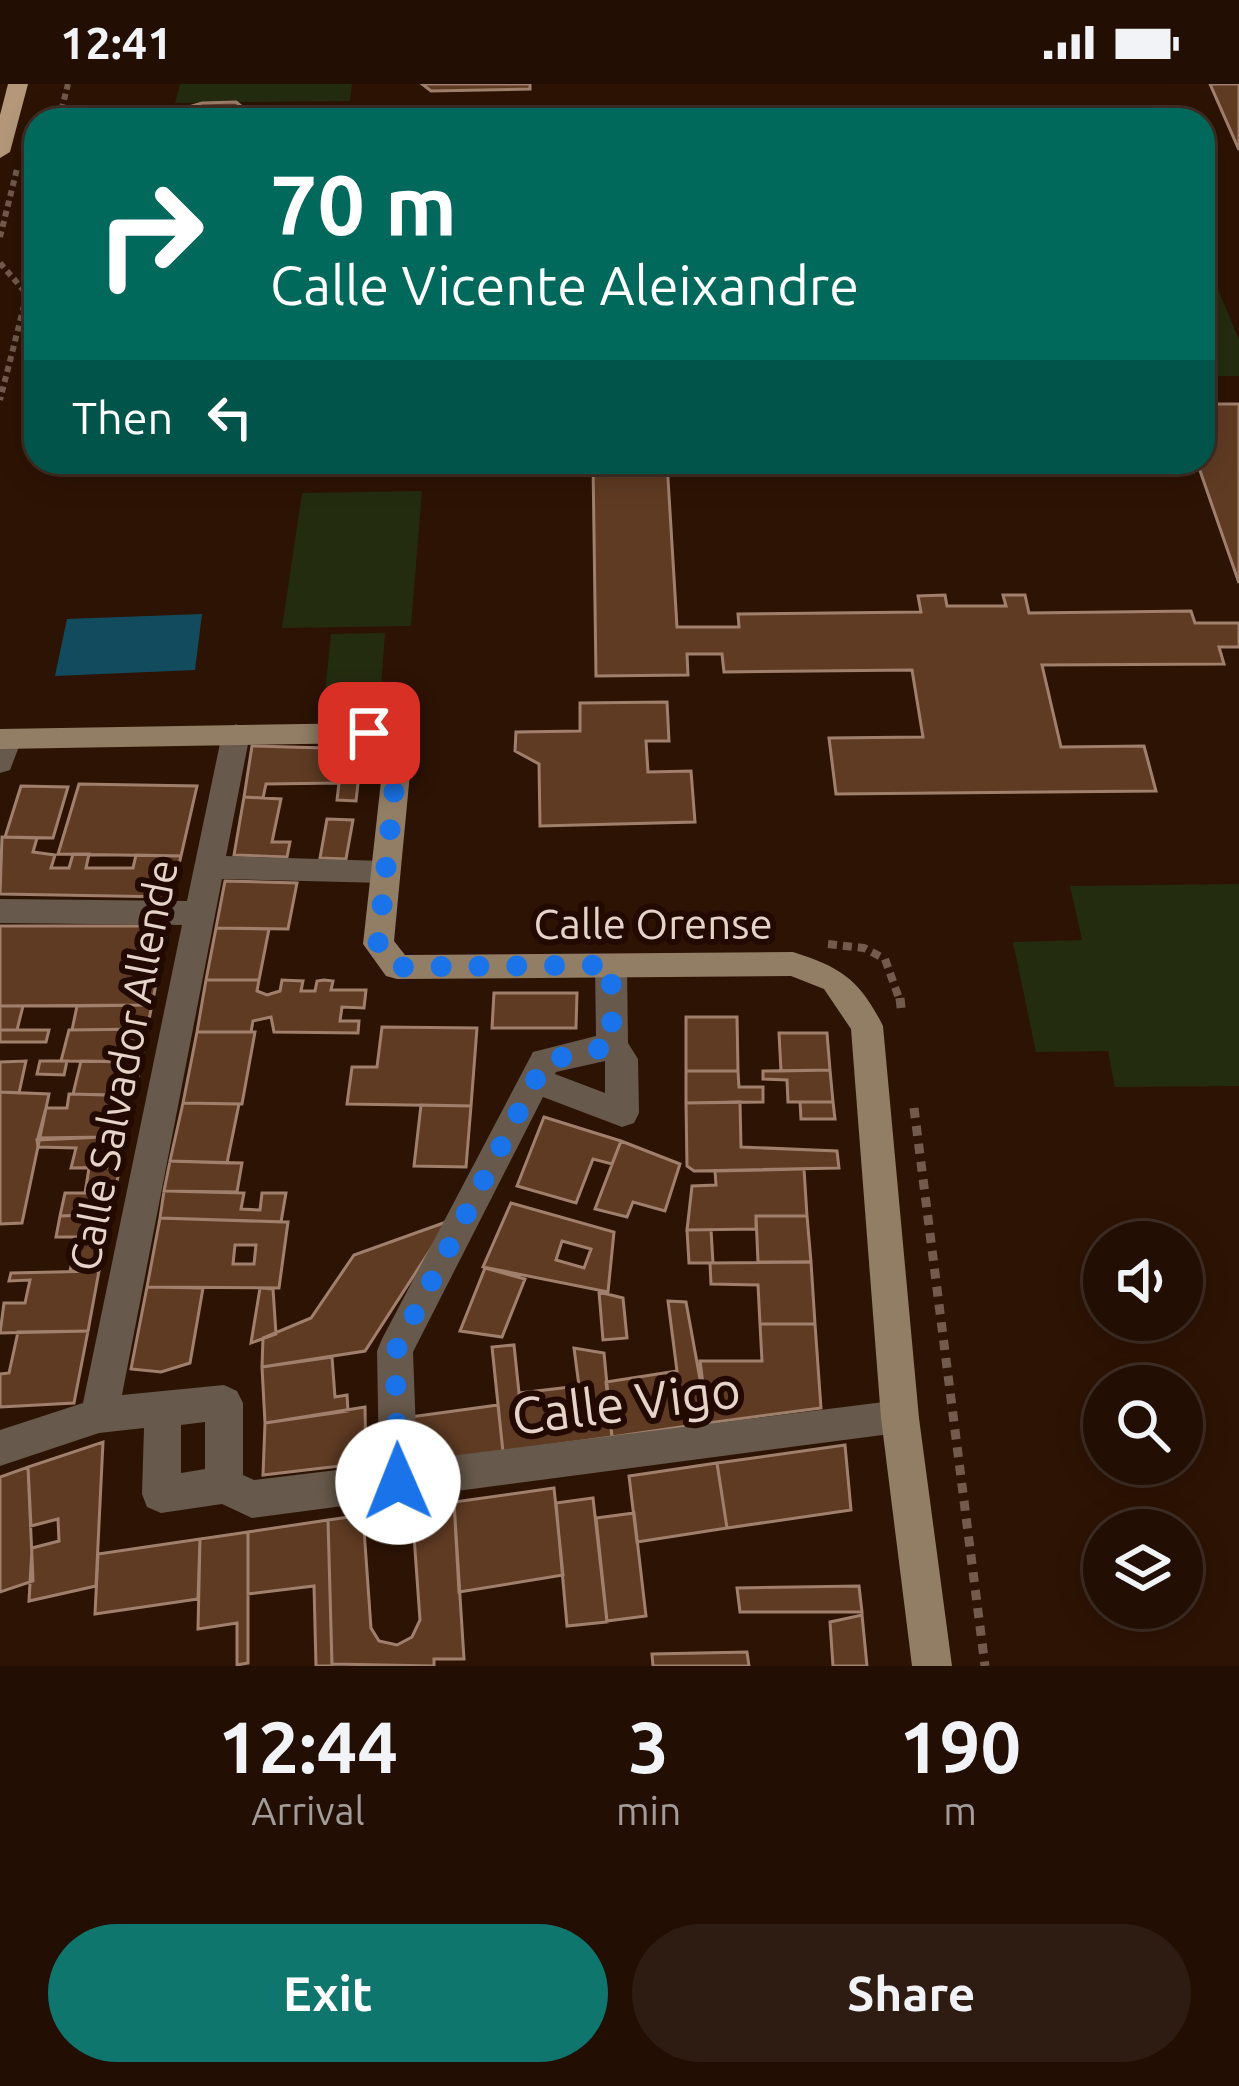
<!DOCTYPE html>
<html lang="en">
<head>
<meta charset="utf-8">
<style>
	body { margin:0; font-family:Ubuntu,sans-serif; background:#2e1c12; color:#f1f3f6; height:100vh; display:flex; flex-direction:column; font-size:45px; white-space:nowrap }
	* { box-sizing:border-box; margin:0 }
	p { font-size:39px; color:#a29c9a }
	.icon { flex:none; width:66px; height:66px; fill:none; stroke:currentColor; stroke-width:2; stroke-linecap:round; stroke-linejoin:round }
	.map { position:relative; height:1582px; overflow:hidden }
	.side { display:flex; flex-direction:column; background:#220e03; flex:1 }
	.side>* { flex:none }
	.guide { position:absolute; left:24px; top:24px; width:1191px; height:366px; border-radius:36px; box-shadow:0 6px 30px #0003,0 0 0 3px #3f2e25; background:#00695c; color:#fff; overflow:hidden }
	.fabs { position:absolute; left:1083px; top:1137px; display:grid; gap:24px }
	.fabs a { display:grid; place-items:center; width:120px; height:120px; border-radius:50%; background:#220e03; box-shadow:0 6px 30px #0003,0 0 0 3px #3f2e25; font-size:60px }
	.pin { position:absolute; display:grid; place-items:center; width:102px; height:102px; color:#fff; margin:-51px; border-radius:24px; box-shadow:0 6px 18px #0006 }
	.me { position:absolute; width:132px; margin:-66px; rotate:359deg; stroke-linejoin:round; filter:drop-shadow(0 0 9px #0008) }
	.turn { display:flex; align-items:center; gap:42px; height:252px; padding:0 48px; font-size:54px }
	.turn .icon { width:156px; height:156px; stroke-width:2.5 }
	.turn b { display:block; font-size:84px; line-height:102px }
	.then { display:flex; align-items:center; height:114px; padding:0 48px; background:#0003; gap:24px; font-size:45px }
	.eta { display:flex; justify-content:space-evenly; align-items:center; height:204px; text-align:center }
	.eta b { font-size:72px; font-weight:700; line-height:84px }
	.cta { display:flex; gap:24px; margin-top:auto; padding:24px 48px }
	.cta a { flex:1; height:138px; border-radius:72px; background:#0f766e; color:#fff; font-size:48px; font-weight:700; line-height:138px; text-align:center }
	.cta a+a { background:#2e1c12; color:#f1f3f6 }
	.status { display:flex; justify-content:space-between; align-items:center; height:84px; padding:0 60px; background:#220e03; direction:ltr }
	.status svg { height:33px; fill:currentColor }
	.map>svg:first-child { display:block }
</style>
</head>
<body>
<div class="status"><b>12:41</b><svg viewBox="0 0 49 12"><path d="M0 12V9h3v3zM5 12V6h3v6zM10 12V3h3v9zM15 12V0h3v12zM26 1h20v11H26zM47 4h2v5h-2z"/></svg></div>
<div class="map">
<svg width="1239" height="1582" viewBox="0 0 1239 1582">
	<rect width="100%" height="100%" fill="#2d1304"/>
	<path fill="#242c10" d="M180,0H352L350,17L175,19Z
		M1141,22L1147,36H875L872,24Z
		M1203,200H1216L1239,256V292H1203Z
		M422,407L411,542L282,544L302,409Z
		M385,549L380,617L324,618L331,550Z
		M1239,800V1002L1115,1003L1108,967L1036,968L1013,858L1082,856L1070,802Z"/>
	<path fill="#124b5e" d="M202,530L195,586L55,592L67,535Z"/>
	<path fill="#603b23" stroke="#a0806d" stroke-width="3" fill-rule="evenodd" d="M422,0H530V5L431,7Z
		M1210,0H1239V66Z
		M236,18L255,33L145,36L202,19Z
		M1203,320H1239V499L1197,378H1203Z
		M593,378H667L677,543H739L738,530L921,528L918,512L945,511L947,522H1006L1003,511H1025L1029,529L1191,527L1195,539H1239V563H1219L1224,580L1042,581L1061,663L1144,662L1156,707L836,710L829,654L923,653L912,586L724,588L722,570H687L688,591L596,592Z
		M667,618L669,657H646L648,688L691,687L695,738L540,742L539,680L515,667L516,648L580,647V619Z
		M252,662L362,665L356,717L337,716L339,699L266,700L263,714L244,713Z
		M79,700L197,702L181,772L58,770Z
		M21,702L68,703L53,754L5,753Z
		M244,713L281,715L272,758H290L287,773L234,771Z
		M327,735L353,736L346,775L320,774Z
		M2,753L37,754L33,768L55,771L51,784H69L73,770H89L86,784H133L136,771L181,772L171,813L0,810Z
		M225,797L297,799L288,845L216,844Z
		M0,842H167L152,921L0,922Z
		M216,844L269,845L259,896H206Z
		M206,896H259L257,907L267,911L280,907L282,896L303,897L301,907H315L317,897L324,896L333,897L331,906H366L364,924L342,923L340,937H359L358,949L274,948L271,933L253,937L251,948H197Z
		M494,909H577L576,944H492Z
		M152,921L147,945L72,946L77,922Z
		M0,922H23L17,946H0Z
		M686,933H737L738,987H686Z
		M382,943L477,944L471,1022L347,1020L352,983H377Z
		M147,945L141,978L61,977L69,946Z
		M0,946H49L46,958H0Z
		M197,948H255L242,1020L183,1019Z
		M779,949H827L830,986L781,987Z
		M26,977L19,1009L0,1008V978Z
		M40,977H67L64,991L37,990Z
		M81,977L141,978L135,1012L73,1010Z
		M830,986L833,1018H788L787,996L763,995V987Z
		M686,987H738L739,1003H763V1018L686,1019Z
		M0,1008L49,1010L22,1139L0,1140Z
		M69,1010L113,1011L104,1053L38,1054L46,1024H67Z
		M740,1018L741,1063L837,1067L839,1084L694,1087L687,1082L686,1019Z
		M800,1018H833L835,1035H801Z
		M183,1019L239,1020L227,1079L170,1077Z
		M421,1021L471,1022L466,1083L414,1082Z
		M544,1033L621,1057L612,1080L593,1075L576,1119L517,1102Z
		M126,1052L120,1083L71,1084L76,1064L38,1063L37,1056Z
		M621,1057L680,1080L665,1127L633,1118L627,1133L595,1125Z
		M170,1077L242,1079L237,1108L164,1107Z
		M120,1083L110,1130L60,1132L65,1109H85L89,1084Z
		M804,1085L807,1132H756V1145L687,1146L692,1102L716,1101L715,1087Z
		M164,1107L244,1109L241,1125L260,1126L262,1109H286L281,1138L160,1134Z
		M511,1119L614,1148L608,1208L483,1183ZM562,1157L591,1165L584,1184L556,1176Z
		M110,1130L99,1187H70L77,1153H56L60,1132Z
		M756,1132H807L811,1178H758Z
		M160,1134L288,1138L279,1204L147,1203ZM235,1161H256L254,1180H233Z
		M449,1137L365,1267L262,1283L263,1254L311,1234L354,1171Z
		M687,1146H711L713,1179H689Z
		M811,1178L815,1240H760L758,1201L711,1200L710,1179Z
		M485,1184L525,1195L502,1253L460,1247Z
		M99,1187L88,1247L0,1249L4,1219H25L30,1196L9,1197L11,1189Z
		M147,1203L203,1204L190,1279L161,1288L131,1285Z
		M260,1204L273,1205L276,1250L251,1259Z
		M599,1208L623,1214L627,1254L603,1256Z
		M668,1217L686,1218L708,1339L612,1353L606,1298L677,1287Z
		M760,1240H815L821,1324L708,1339L700,1277H762Z
		M88,1247L74,1319L0,1323V1290L9,1289L18,1248Z
		M514,1261L519,1309L579,1302L574,1264L604,1269L612,1353L503,1368L492,1263Z
		M332,1273L335,1313L347,1311L348,1327L265,1339L262,1283Z
		M498,1321L503,1368L414,1381L410,1333Z
		M365,1323L366,1379L263,1391L265,1339Z
		M103,1358L96,1502L29,1517L32,1464L59,1457L58,1435L31,1442L28,1383Z
		M845,1361L851,1426L727,1444L717,1379Z
		M717,1379L727,1444L637,1458L629,1392Z
		M28,1383L33,1497L0,1508V1393Z
		M554,1404L563,1491L459,1508L454,1418Z
		M593,1414L607,1538L567,1542L556,1419Z
		M454,1418L464,1575H434V1582L332,1580L328,1436L363,1431L371,1544L379,1557L397,1561L412,1553L420,1536L412,1424Z
		M634,1429L646,1532L607,1537L596,1434Z
		M328,1436L332,1582H316L314,1502L248,1510V1448Z
		M248,1448V1579L237,1581V1539L198,1545L200,1455Z
		M200,1455L198,1515L95,1530L98,1470Z
		M859,1502L862,1528H740L737,1504Z
		M862,1531L867,1582H833L830,1538Z
		M747,1568L749,1582H653L652,1570Z"/>
	<g fill="none" stroke-linecap="round" stroke-linejoin="round">
		<path stroke="#725a4d" stroke-width="6" stroke-dasharray="6 4.5" stroke-linecap="butt" d="M59,36L68,0
			M0,153L17,85
			M0,179L27,210L0,316"/>
		<path stroke="#725a4d" stroke-width="8" stroke-dasharray="9 6" stroke-linecap="butt" d="M828,860L864,864L885,875L900,917"/>
		<path stroke="#725a4d" stroke-width="9" stroke-dasharray="10 8" stroke-linecap="butt" d="M900,914L902,932
			M914,1024L985,1582"/>
		<path fill="#67594b" fill-rule="evenodd" d="M236,640L250,650L226,772L384,777L399,788L384,799L222,795L122,1311L224,1301L237,1307L243,1319V1391L254,1396L379,1381L377,1267L382,1255L533,968L596,952L595,881L600,872H622L627,881L628,959L638,975L639,1029L634,1039L622,1043L543,1013L413,1268L417,1376L900,1316L913,1321L919,1334L913,1347L252,1434L222,1420L161,1429L147,1423L142,1410L144,1344L99,1349L0,1382V1346L83,1319L182,841L0,839V815L187,817L222,650ZM605,977V1009L555,990L556,988ZM205,1338V1385L181,1389V1341Z
			M8,645L22,655L10,686L0,689V647Z"/>
		<path fill="#927d65" fill-rule="evenodd" d="M369,639L403,652L411,679L394,857L405,871L793,868C841,883 860,896 883,942L919,1334L952,1582H912L881,1334L851,945L824,905L791,892L397,895L386,892L363,860L383,679L380,665L366,659L0,665V645Z"/>
		<path fill="#b49879" fill-rule="evenodd" d="M8,0H28L10,68L0,74V31Z"/>
	</g>
	<g fill="none" stroke-linecap="round" stroke-linejoin="round">
		<path stroke="#1a73e8" stroke-width="21" stroke-dasharray="0 37.8" d="M369,649L393,659L397,679L378,860L397,883L611,881L612,962L545,977L395,1268L398,1398"/>
	</g>
	<g text-anchor="middle" dominant-baseline="central" stroke-width="12" stroke-linejoin="round" paint-order="stroke">
		<g font-size="42" fill="#e6d3c9" stroke="#220a00">
			<text x="653" y="839">Calle Orense</text>
			<text transform="translate(123 981) rotate(-79)">Calle Salvador Allende</text>
		</g>
		<g font-size="51" fill="#e6d3c9" stroke="#220a00">
			<text transform="translate(626 1318) rotate(-7)">Calle Vigo</text>
		</g>
	</g>
</svg>
<div class="fabs">
<a><svg class="icon" aria-label="sound" viewBox="0 0 24 24"><path d="M4 9h4l5-4v14l-5-4H4zM17 9q2 3 0 6"/></svg></a>
<a><svg class="icon" aria-label="search" viewBox="0 0 24 24"><circle cx="10" cy="10" r="6"/><path d="M15 15l6 6"/></svg></a>
<a><svg class="icon" aria-label="layers" viewBox="0 0 24 24"><path d="M12 4l9 5-9 5-9-5zM3 14l9 5 9-5"/></svg></a>
</div>
<div class="pin" style="left:369px;top:649px;background:#d93025"><svg class="icon" aria-label="arrive" viewBox="0 0 24 24"><path d="M6 21V4h12l-3 4 3 4H6"/></svg></div>
<svg class="me" style="left:398px;top:1398px" viewBox="-20 -20 40 40"><circle r="19" fill="#fff"/><path d="M0-13L10 11 0 6-10 11z" fill="#1a73e8"/></svg>
<div class="guide">
<div class="turn"><svg class="icon" aria-label="right" viewBox="0 0 24 24"><path d="M7 20v-9h11M14 6l5 5-5 5"/></svg><div><b>70 m</b>Calle Vicente Aleixandre</div></div>
<div class="then">Then<svg class="icon" aria-label="left" viewBox="0 0 24 24"><path d="M17 20v-9H6M10 6l-5 5 5 5"/></svg></div>
</div>
</div>
<section class="side">
<div class="eta">
<div><b>12:44</b><p>Arrival</p></div>
<div><b>3</b><p>min</p></div>
<div><b>190</b><p>m</p></div>
</div>
<div class="cta"><a>Exit</a><a>Share</a></div>
</section>
</body>
</html>
